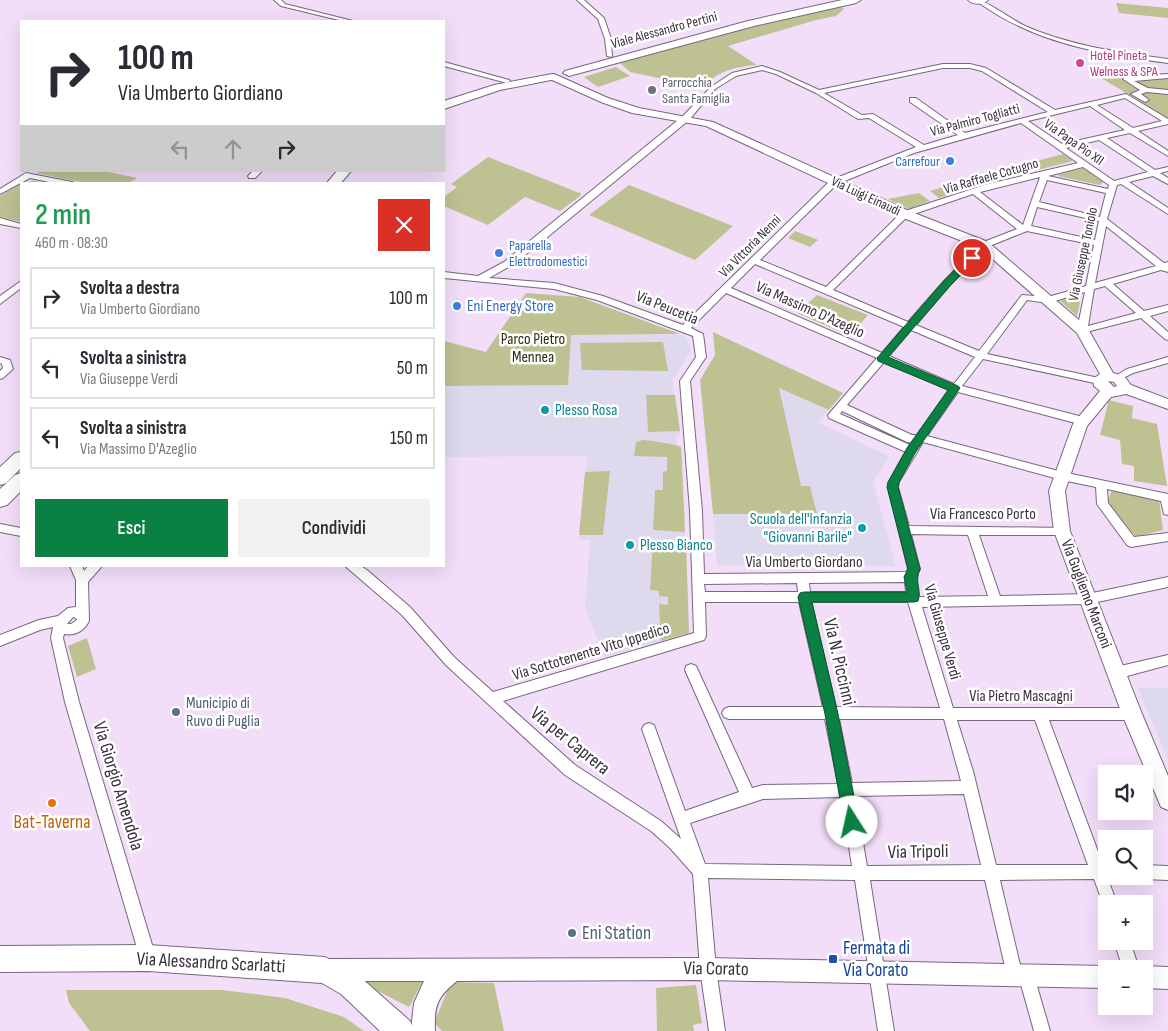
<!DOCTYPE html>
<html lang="it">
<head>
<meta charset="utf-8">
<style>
	body { margin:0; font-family:"Sofia Sans Condensed",sans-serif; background:#f2f2f3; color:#2b2b33; height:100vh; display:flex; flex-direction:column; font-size:19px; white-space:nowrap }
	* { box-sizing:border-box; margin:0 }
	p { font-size:16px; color:#7c7c81 }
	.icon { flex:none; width:28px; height:28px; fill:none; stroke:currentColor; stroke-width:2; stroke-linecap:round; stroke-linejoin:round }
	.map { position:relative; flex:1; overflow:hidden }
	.panel { position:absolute; left:20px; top:182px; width:425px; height:385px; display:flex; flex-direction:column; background:#fff; border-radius:0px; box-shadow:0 5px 20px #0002 }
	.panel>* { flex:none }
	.top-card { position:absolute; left:20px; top:20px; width:425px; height:152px; border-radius:0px; box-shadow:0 5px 20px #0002; background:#fff; color:#2b2b33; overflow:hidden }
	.tools { position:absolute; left:1098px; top:765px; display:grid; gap:10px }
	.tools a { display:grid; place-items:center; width:55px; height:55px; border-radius:0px; background:#fff; box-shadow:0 5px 20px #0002; font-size:25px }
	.pin { position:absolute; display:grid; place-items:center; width:42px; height:42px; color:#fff; margin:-21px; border:2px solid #fff; border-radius:50%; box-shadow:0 1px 5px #0007 }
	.me { position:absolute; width:55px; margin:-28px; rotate:350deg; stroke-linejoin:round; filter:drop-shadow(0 0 4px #0008) }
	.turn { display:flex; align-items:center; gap:18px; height:105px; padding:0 15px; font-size:22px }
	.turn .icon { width:65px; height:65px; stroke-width:2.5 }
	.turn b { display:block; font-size:35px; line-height:42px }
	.lanes { display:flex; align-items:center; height:48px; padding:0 15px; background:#0003; justify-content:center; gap:25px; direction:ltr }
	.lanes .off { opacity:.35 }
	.round { display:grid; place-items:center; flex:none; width:52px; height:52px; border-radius:0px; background:#f2f2f3 }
	.headline { display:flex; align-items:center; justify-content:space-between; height:85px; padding:0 15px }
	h1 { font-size:30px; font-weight:600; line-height:38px; color:#1e9e55 }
	.button { display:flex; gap:10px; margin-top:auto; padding:10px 15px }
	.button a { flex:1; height:58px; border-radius:0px; background:#0b8043; color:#fff; font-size:20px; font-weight:600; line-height:58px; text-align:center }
	.button a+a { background:#f2f2f3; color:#2b2b33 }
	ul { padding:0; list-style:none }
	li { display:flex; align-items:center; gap:15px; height:62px; margin:0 10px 8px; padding:0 5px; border:2px solid #e1e1e2; border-radius:0px }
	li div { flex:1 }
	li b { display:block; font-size:19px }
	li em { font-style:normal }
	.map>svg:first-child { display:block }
</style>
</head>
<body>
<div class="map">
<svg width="1168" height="1031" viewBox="0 0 1168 1031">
	<rect width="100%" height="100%" fill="#f3defa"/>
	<path fill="#dfd9ee" d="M570,335H685L691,350L676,376L672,379L680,431V435L676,437V444L682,449L689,633L605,657L585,607L590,540H579L587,456L444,457V386L568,385Z
		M779,387L829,410L818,422L890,457L873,482L896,566L717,565L713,514H816L801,487Z
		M1138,688H1168V760Z"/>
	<path fill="#bec191" d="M1116,3L1168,8V18L1119,13Z
		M840,6L844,9L836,16L816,20L728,46L757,65C740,66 713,71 705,88L630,72L620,63L764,24Z
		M616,67L630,76L598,87L584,77Z
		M1168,73V118L1101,78Z
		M1063,154L1073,161L1029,172L1021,165Z
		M488,157L577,192L581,193L580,196L560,211L525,197L488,225L444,206V197L457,187L451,184Z
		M1012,168L1020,174L984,182L977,177Z
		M1084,168L1103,182L1100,185L1058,176L1060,174Z
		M40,171H104L137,178C118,193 61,178 37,173Z
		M966,180L973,186L939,198L930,191Z
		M34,181L47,184H21V222L0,217V196C11,190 21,182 34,181Z
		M629,185L733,226L695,260L589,215Z
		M919,193L930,201L909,209L888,199Z
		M795,231L816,239L818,240L810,247L788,238Z
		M526,293L580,297L680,334L571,335L568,385L444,386V341L486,352Z
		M1082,293L1077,316L1060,301Z
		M817,295L868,315L850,336L797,313Z
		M713,332L843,393L829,410L779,388L801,486H810L817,514H713L700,380L715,355Z
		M663,342L668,371L582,370L580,343Z
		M646,395H675L680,431L648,432Z
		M1109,400L1133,406L1132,418L1157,424L1167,486L1134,481V466L1122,464L1120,440L1100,435Z
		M643,440C648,440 679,445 681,447L685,532L653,530L655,490H663V472L667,471V457L634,456L636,442Z
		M610,471L603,535H579L585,472Z
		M1112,490L1159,499L1163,530L1136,537L1107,503Z
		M653,541L686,542L689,633L661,641L659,604L668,605V597L659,596V591L650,590Z
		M87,638L96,669L77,677L68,646Z
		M370,974L426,975L409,1007L366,985Z
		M451,982L494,983L504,1031H442L434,1023Z
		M696,985L702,1023L693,1025L694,1031H657L656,988Z
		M66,990H222L285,998L344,1017L364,1031H90L69,1003Z"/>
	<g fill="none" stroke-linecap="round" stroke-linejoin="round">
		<g stroke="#78667e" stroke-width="2">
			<path id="street" d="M274,0H281L285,4L353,21H343L281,6Z
				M577,0H584L604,18L611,39L612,57L607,56L605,39L598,19Z
				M978,0C985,0 1014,21 1025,26C1070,46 1119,52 1168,59V63C1100,54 1034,43 978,2Z
				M444,62L509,80L510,81L507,83L444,66Z
				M943,64H970L986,68L1055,110L1126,94L1168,119V124L1138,131L1168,151V156L1130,133L1107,138L1155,170L1168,167V171L1160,173L1168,178V184L1153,176L1129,182L1168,208V214L1121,184L1117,185L1107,219L1164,263L1168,262V272L1161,270L1113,284L1144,311L1168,305V311L1150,316L1168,332V340L1165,339L1141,318L1082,333L1079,332L1077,330L1085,292L1048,303L1027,300L987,354L1099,378L1103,379L1104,381L1103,383L1099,384L983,359L962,386L1087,418L1088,421L1087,424L1083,425L958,392L927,436L1062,472L1168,494V515L1164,514L1161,501L1107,489L1108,503L1134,537L1168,533V541L1131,547L1127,545L1097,504L1096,487L1062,480L923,442L899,482L898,487L909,526L1066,528L1068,531L1066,534L1062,535H979L1000,596L1088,594L1168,577V587L1088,604L922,607L953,708H1132L1137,710L1139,714L1137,718L1132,720H1049L1103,865H1106V876H1112L1108,879L1117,904H1106V910L1105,909L1094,879L1000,880L1021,969L1026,967L1032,969L1050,1031H1034L1020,981L1015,983L1009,981L1007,975L985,880H870L894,1031H878L855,880L708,878L716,969L725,1031H709L700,969L693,874L670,848L651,831L565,775L446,665L402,615L345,566H361L367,570L410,607L454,657L493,692L694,633L690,511L680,381L696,357L693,336L597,300L554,289L444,278V272L478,276L504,262L683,116L711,87L732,73L762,66L780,72L819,90ZM943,68H970L982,71L1048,112L965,133L916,98H910V102L958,135L924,145L873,114L862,115L824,93ZM762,70L776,74L816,93L858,119L869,118L916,147L831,180L683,325L603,296L554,283L489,278L510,266L533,249L689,120L715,89L736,76ZM1125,98L1162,121L1133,128L1097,105ZM1090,106L1125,130L1062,144L1028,121ZM1021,123L1078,163L988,184L902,212L826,287L760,260L837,184L914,153ZM1099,140L1148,172L1114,181L1066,148ZM1083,167L1109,185L1108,189L1048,176ZM1040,177L1023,225L980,192ZM1047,180L1106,193L1100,217L1039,202ZM973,194L1017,229L981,243L943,282L908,322L833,290L908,216ZM1037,207L1099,221L1095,240L1031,226ZM1106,226L1156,266L1095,283ZM1027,231L1094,245L1086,286L1048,297L1022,295L979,351L916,325L949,286L987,247ZM755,264L904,327L882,353L731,288ZM1105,286L1136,313L1088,326L1094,289ZM726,293L877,358L828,415L829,418L906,452L889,482L888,487L908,569L906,572L704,574L702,511L690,381L706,357L703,334L691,328ZM911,330L975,357L954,384L889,356ZM885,361L949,390L917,435H912L847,405ZM842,411L907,442L912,443L910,445L840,414ZM911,534L968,535L988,596L919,597L916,577L920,569ZM905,582L906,592H810L809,583ZM797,583L798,592H705L704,584ZM705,602H799L823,707H729L724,709L722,713L724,717L729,719H825L838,784L763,785L752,788L696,666L691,664L686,666L685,670L739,792L685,811L654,725L649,723L644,725L642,729L681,839L661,821L575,765L503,701L704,640L706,636ZM811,602H908L940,708L836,707ZM839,719H944L961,781L852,783ZM957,720H1035L1088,865H996L973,771ZM964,794L981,865L867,866L855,796ZM841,797L852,866L705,864L690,823L763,799Z
				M1168,74V78L1134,81L1148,88L1168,90V94L1147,92L1141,94L1149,100L1145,102L1131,94L1140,90L1123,79L1126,77Z
				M253,171H262L255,178H249L248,176Z
				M26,173L72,182L76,184H59L30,178L0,194V189Z
				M0,218L21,224V228L0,224Z
				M21,281V288L0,304V296Z
				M0,357L10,360L13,369L3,378L0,379V371L3,368L2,364L0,363Z
				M1168,357V363L1133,373L1117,381L1112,378L1127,369Z
				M0,524L21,528V536L0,532Z
				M70,566H82L84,571L88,566H102L88,582L89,621C84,631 75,636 64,634L63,638L79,702L156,958L154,964L148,966L142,964L140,958L65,702L51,638L53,627L40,630L0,646V635L39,620L58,616L68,608L76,607V580ZM73,617L76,618L77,620L71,624H67Z
				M1168,655V665L1116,679L1111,677L1110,673L1111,669L1116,667Z
				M1144,865L1168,866V880L1144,879L1139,877L1144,876Z
				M1114,941H1130L1139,969H1123Z"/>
		</g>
		<g stroke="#78667e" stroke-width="2">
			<path id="secondary" d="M554,74L608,98L639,108L713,122L909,211L988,242L1087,327L1113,373L1124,376L1131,385L1168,399V409L1126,394L1111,397L1087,426L1065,491L1070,531L1142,714L1168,776V810L1161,807L1122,714L1054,531L1049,491L1073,424L1100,391L1094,386L1093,379L1100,374L1077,333L980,248L901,217L706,126L632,113L601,102L550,79L549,77ZM1108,381L1114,382L1117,386L1114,387Z
				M708,958L1106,966L1114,969H1106V988L708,980L457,981C437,997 434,1006 435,1031H411L414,1003L424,981H326L318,978L315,970L318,962L326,959Z
				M1144,966L1168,967V989L1144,988V969H1136Z"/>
		</g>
		<g stroke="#78667e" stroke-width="2">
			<path id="primary" d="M842,0H861L856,3L754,26L569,76L563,73L565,71L748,21Z
				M968,0H988C984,5 972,5 968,0Z
				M552,74L556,75L558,77L556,79L500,90L444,109V101L494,85Z
				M337,171H351L340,184H326Z
				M21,452V468L6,483L0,485V467L15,453Z
				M21,473V491L7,505L0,507V489L15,475Z
				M148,945L325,957L359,976L410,1021L414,1031H380L341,994L322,983L148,971L0,972V946Z"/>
		</g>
		<use href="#street" fill="#fff" fill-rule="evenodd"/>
		<use href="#secondary" fill="#fff" fill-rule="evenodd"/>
		<use href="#primary" fill="#fff" fill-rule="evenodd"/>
	</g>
	<path fill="#0b8043" stroke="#07532c" d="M972,255L976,258L975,260L950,286L888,357L958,386L960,388L915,453L899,482L898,487L920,569C914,583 922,589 918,601L914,602H812L838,714L859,822L857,827L852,829L846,827L844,822L825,714L798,597L800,593L804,592H907L904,577L908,569L887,487L888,482L907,448L948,390L878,361L877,358L943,282L968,256Z"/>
	<circle fill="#d1479c" stroke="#fff" stroke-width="2" cx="1080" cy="63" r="5"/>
	<circle fill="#6b7280" stroke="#fff" stroke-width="2" cx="652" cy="90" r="5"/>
	<g fill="#3f7fe0" stroke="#fff" stroke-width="2">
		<circle cx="950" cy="161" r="5"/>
		<circle cx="499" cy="253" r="5"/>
		<circle cx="457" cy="306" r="5"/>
	</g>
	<g fill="#0f9aa8" stroke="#fff" stroke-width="2">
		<circle cx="545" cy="410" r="5"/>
		<circle cx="862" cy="528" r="5"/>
		<circle cx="630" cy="545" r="5"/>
	</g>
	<g fill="#5c6f8a" stroke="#fff" stroke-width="2">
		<circle cx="176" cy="712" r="5"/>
		<circle cx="572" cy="933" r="5"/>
	</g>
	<circle fill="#e8710a" stroke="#fff" stroke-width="2" cx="52" cy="803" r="5"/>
	<rect fill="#1a4fb4" stroke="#fff" stroke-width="2" x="828" y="954" width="10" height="10" rx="2.5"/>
	<g text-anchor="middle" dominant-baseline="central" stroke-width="5" stroke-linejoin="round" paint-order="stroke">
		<g font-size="14" fill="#39313c" stroke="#fff">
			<text transform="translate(664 30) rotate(-15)">Viale Alessandro Pertini</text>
			<text transform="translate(975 120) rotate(-15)">Via Palmiro Togliatti</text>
			<text transform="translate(1074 142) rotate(35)">Via Papa Pio XII</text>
			<text transform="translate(991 176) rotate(-16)">Via Raffaele Cotugno</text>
			<text transform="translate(866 196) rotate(25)">Via Luigi Einaudi</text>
			<text transform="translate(750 246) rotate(-45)">Via Vittoria Nenni</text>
			<text transform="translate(1083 254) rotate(-78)">Via Giuseppe Toniolo</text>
		</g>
		<g font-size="14" fill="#b23c85" stroke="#fff" text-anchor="start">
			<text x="1090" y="55">Hotel Pineta<tspan x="1090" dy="16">Welness &amp; SPA</tspan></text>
		</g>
		<g font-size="14" fill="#5b616d" stroke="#fff" text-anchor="start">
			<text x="662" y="82">Parrocchia<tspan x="662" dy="16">Santa Famiglia</tspan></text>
		</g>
		<g font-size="14" fill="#366cbe" stroke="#fff" text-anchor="end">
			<text x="940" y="161">Carrefour</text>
			<text x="509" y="245" text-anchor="start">Paparella<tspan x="509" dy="16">Elettrodomestici</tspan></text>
		</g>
		<g font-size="16" fill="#366cbe" stroke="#fff" text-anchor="start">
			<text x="467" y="306">Eni Energy Store</text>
		</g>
		<g font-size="16" fill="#39313c" stroke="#fff">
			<text transform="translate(667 308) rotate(22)">Via Peucetia</text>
			<text transform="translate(810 310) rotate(24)">Via Massimo D'Azeglio</text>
			<text x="983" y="514">Via Francesco Porto</text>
			<text x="804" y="562">Via Umberto Giordano</text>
			<text transform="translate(1086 594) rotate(69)">Via Gugliemo Marconi</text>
			<text transform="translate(942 632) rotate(74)">Via Giuseppe Verdi</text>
			<text transform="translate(591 652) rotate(-17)">Via Sottotenente Vito Ippedico</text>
			<text x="1021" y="696">Via Pietro Mascagni</text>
		</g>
		<g font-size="16" fill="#2c2d0c" stroke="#fff">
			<text x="533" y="339">Parco Pietro<tspan x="533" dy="18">Mennea</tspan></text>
		</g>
		<g font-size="16" fill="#0d838f" stroke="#fff" text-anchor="start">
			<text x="555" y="410">Plesso Rosa</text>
			<text x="852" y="519" text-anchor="end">Scuola dell'Infanzia<tspan x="852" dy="18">"Giovanni Barile"</tspan></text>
			<text x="640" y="545">Plesso Bianco</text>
		</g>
		<g font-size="16" fill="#4e5e75" stroke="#fff" text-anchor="start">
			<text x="186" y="703">Municipio di<tspan x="186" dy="18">Ruvo di Puglia</tspan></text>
		</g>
		<g font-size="19" fill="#39313c" stroke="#fff">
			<text transform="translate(839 662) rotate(77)">Via N. Piccinni</text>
			<text transform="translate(570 741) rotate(39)">Via per Caprera</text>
			<text transform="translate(118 786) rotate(73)">Via Giorgio Amendola</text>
			<text transform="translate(918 852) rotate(-1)">Via Tripoli</text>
			<text transform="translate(211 963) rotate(3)">Via Alessandro Scarlatti</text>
			<text transform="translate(716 969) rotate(1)">Via Corato</text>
		</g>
		<g font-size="19" fill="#c56008" stroke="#fff">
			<text x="52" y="822">Bat-Taverna</text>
		</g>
		<g font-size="19" fill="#4e5e75" stroke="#fff" text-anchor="start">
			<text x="582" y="933">Eni Station</text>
		</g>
		<g font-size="19" fill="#164399" stroke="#fff" text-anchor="start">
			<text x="843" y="948">Fermata di<tspan x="843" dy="22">Via Corato</tspan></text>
		</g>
	</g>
</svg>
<div class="tools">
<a><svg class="icon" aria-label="sound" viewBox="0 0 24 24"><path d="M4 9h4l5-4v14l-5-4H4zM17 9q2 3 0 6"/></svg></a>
<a><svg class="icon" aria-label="search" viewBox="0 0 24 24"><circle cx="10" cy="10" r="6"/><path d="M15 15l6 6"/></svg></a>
<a>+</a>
<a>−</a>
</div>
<div class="pin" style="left:972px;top:258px;background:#d93025"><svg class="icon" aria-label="arrive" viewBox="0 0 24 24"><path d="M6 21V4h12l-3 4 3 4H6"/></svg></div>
<svg class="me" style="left:852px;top:822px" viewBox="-20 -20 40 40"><circle r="19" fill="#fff"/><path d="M0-13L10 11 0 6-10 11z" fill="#0b8043"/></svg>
<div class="top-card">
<div class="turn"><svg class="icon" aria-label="right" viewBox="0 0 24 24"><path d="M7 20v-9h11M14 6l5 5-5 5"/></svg><div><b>100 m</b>Via Umberto Giordiano</div></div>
<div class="lanes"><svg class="icon off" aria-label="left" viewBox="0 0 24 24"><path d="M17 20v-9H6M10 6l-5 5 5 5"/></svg><svg class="icon off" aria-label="ahead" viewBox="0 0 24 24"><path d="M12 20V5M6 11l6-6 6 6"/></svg><svg class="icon" aria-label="right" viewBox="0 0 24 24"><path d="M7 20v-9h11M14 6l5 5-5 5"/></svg></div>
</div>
<section class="panel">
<div class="headline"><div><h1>2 min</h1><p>460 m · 08:30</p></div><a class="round" style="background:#d93025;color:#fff"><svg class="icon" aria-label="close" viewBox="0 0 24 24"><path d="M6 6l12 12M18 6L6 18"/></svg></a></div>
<ul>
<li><svg class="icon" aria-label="right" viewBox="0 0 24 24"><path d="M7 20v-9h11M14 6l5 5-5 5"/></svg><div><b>Svolta a destra</b><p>Via Umberto Giordiano</p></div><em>100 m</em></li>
<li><svg class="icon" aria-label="left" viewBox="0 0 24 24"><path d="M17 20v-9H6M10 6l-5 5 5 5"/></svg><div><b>Svolta a sinistra</b><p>Via Giuseppe Verdi</p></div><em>50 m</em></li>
<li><svg class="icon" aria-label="left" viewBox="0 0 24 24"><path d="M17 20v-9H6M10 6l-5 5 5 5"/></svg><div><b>Svolta a sinistra</b><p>Via Massimo D'Azeglio</p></div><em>150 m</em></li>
</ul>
<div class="button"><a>Esci</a><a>Condividi</a></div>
</section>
</div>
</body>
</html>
